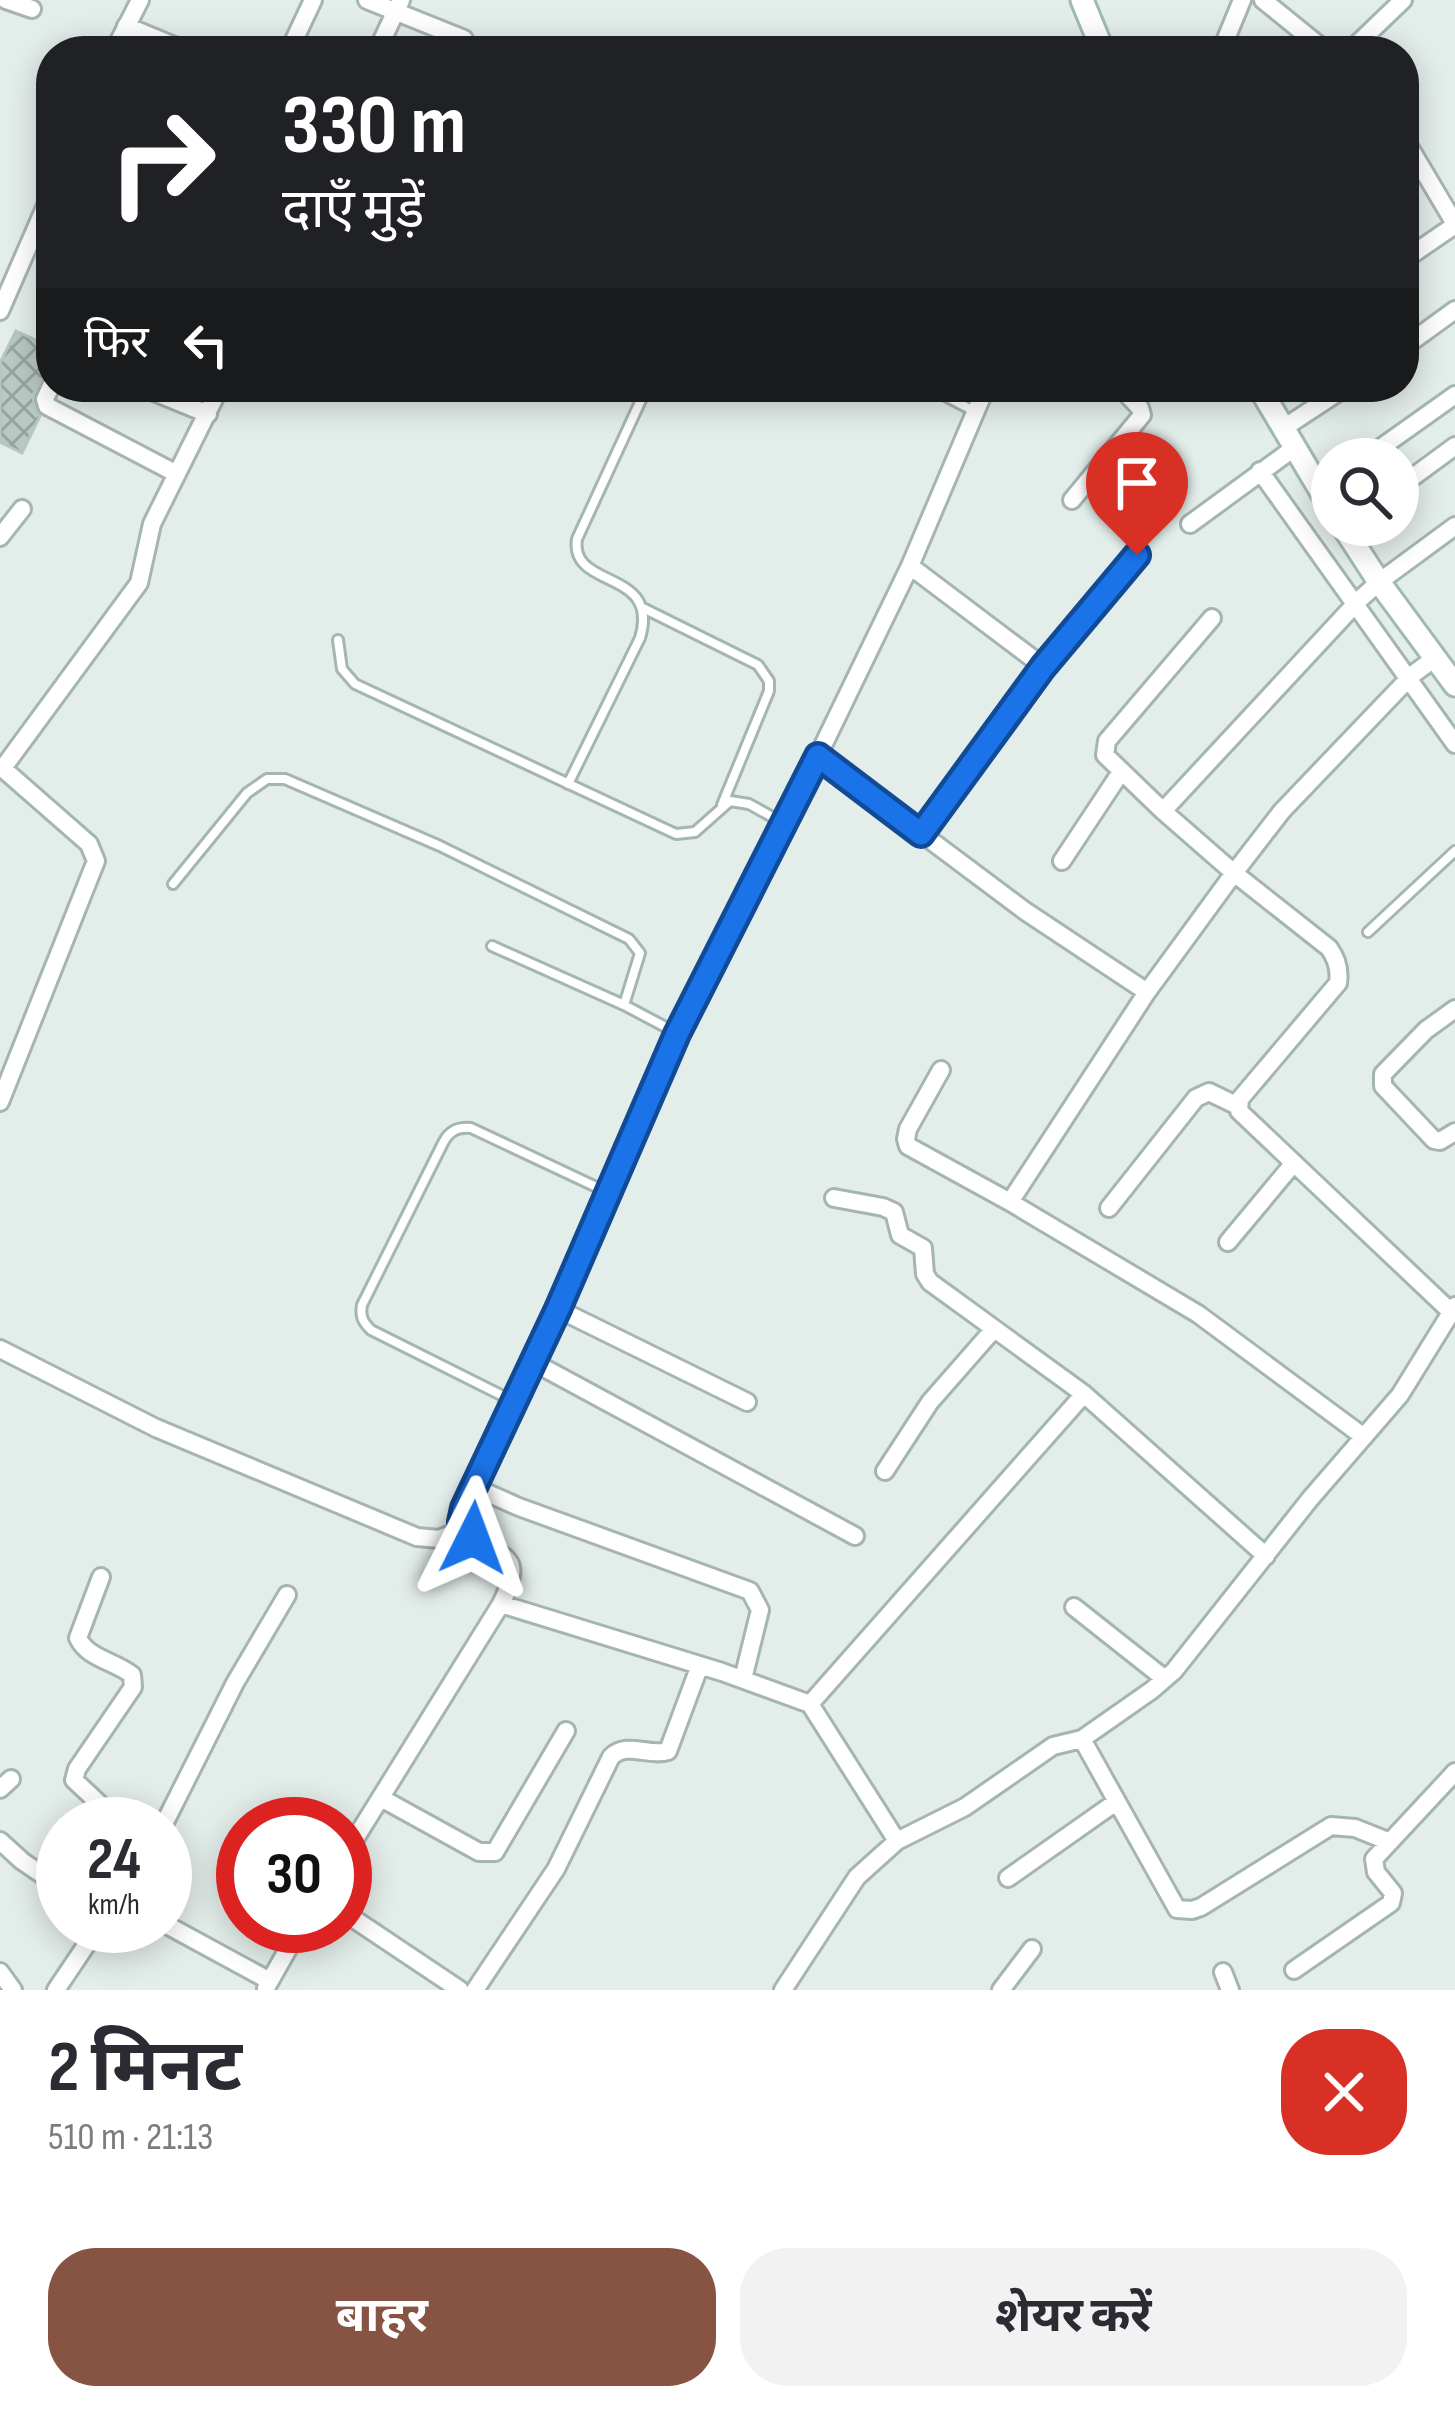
<!DOCTYPE html>
<html lang="hi">
<head>
<meta charset="utf-8">
<style>
	body { margin:0; font-family:"Sofia Sans Condensed","Noto Sans Devanagari",sans-serif; background:#f2f2f3; color:#2b2b33; height:100vh; display:flex; flex-direction:column; font-size:45px; white-space:nowrap }
	* { box-sizing:border-box; margin:0 }
	p { font-size:39px; color:#7c7c81 }
	.icon { flex:none; width:66px; height:66px; fill:none; stroke:currentColor; stroke-width:2; stroke-linecap:round; stroke-linejoin:round }
	.map { position:relative; height:1990px; overflow:hidden }
	.details { display:flex; flex-direction:column; background:#fff; flex:1 }
	.details>* { flex:none }
	.hud { position:absolute; left:36px; top:36px; width:1383px; height:366px; border-radius:48px; box-shadow:0 6px 30px #0003; background:#202124; color:#fff; overflow:hidden }
	.fabs { position:absolute; left:1311px; top:438px; display:grid; gap:24px }
	.fabs a { display:grid; place-items:center; width:108px; height:108px; border-radius:50%; background:#fff; box-shadow:0 6px 30px #0003; font-size:60px }
	.speed { position:absolute; left:36px; top:1797px; display:flex; gap:24px; font-size:60px; font-weight:700; text-align:center }
	.speed>* { display:grid; place-content:center; width:156px; height:156px; border-radius:50%; background:#fff; box-shadow:0 6px 30px #0003; line-height:1 }
	.speed small { font-size:30px; font-weight:400 }
	.speed .limit { border:18px solid #d22; background:#fff; color:#111 }
	.pin { position:absolute; display:grid; place-items:center; width:102px; height:102px; color:#fff; margin:-123px -51px; border-radius:50% 50% 50% 0; rotate:-45deg; box-shadow:0 0 12px #0007 }
	.pin .icon { rotate:45deg }
	.me { position:absolute; width:132px; margin:-66px; rotate:3deg; stroke-linejoin:round; filter:drop-shadow(0 0 9px #0008) }
	.turn { display:flex; align-items:center; gap:42px; height:252px; padding:0 48px; font-size:54px }
	.turn .icon { width:156px; height:156px; stroke-width:2.5 }
	.turn b { display:block; font-size:84px; line-height:102px }
	.then { display:flex; align-items:center; height:114px; padding:0 48px; background:#0003; gap:24px; font-size:45px }
	.round { display:grid; place-items:center; flex:none; width:126px; height:126px; border-radius:48px; background:#f2f2f3 }
	.head { display:flex; align-items:center; justify-content:space-between; height:204px; padding:0 48px }
	h1 { font-size:72px; font-weight:700; line-height:90px }
	.button { display:flex; gap:24px; margin-top:auto; padding:24px 48px }
	.button a { flex:1; height:138px; border-radius:48px; background:#875443; color:#fff; font-size:48px; font-weight:700; line-height:138px; text-align:center }
	.button a+a { background:#f2f2f3; color:#2b2b33 }
	.map>svg:first-child { display:block }
</style>
</head>
<body>
<div class="map">
<svg width="1455" height="1990" viewBox="0 0 1455 1990">
	<defs>
		<pattern id="building-cross-hatch" width="8" height="8" patternUnits="userSpaceOnUse" patternTransform="scale(3)"><rect width="8" height="8" fill="#b8c8c2"/><path d="M0 0l8 8M0 8l8-8" fill="none" stroke="#95a49f"/></pattern>
	</defs>
	<rect width="100%" height="100%" fill="#e3ede9"/>
	<path fill="url(#building-cross-hatch)" stroke="#b5c7c0" stroke-width="3" d="M16,331L51,347V373L40,380L33,395L35,410L40,416L22,453L0,442V363Z"/>
	<g fill="none" stroke-linecap="round" stroke-linejoin="round">
		<g stroke="#a5b5b1" stroke-width="14">
			<path id="lane" d="M928,387L974,411
				M645,609L758,665L769,681V691L722,805
				M338,640L342,669L355,684L676,834L695,832L730,801L749,804L785,824
				M568,784L640,638C661,568 569,590 577,539L647,387
				M173,884L247,793L267,779H285L440,846L629,939L640,953L624,1005
				M1368,932L1455,851
				M492,946L624,1005L675,1032
				M515,1402L371,1330C363,1322 360,1317 362,1305L443,1143C449,1131 457,1127 471,1128L607,1192"/>
		</g>
		<g stroke="#a5b5b1" stroke-width="22">
			<path id="street" d="M6,0L32,9
				M367,0L464,39
				M1263,0L1326,51
				M126,26L186,51
				M114,51L140,0
				M289,51L313,0
				M377,51L401,0
				M1221,51L1242,0
				M1350,51L1403,0
				M1404,138L1455,224
				M1404,260L1455,225
				M0,311L51,194
				M1404,347L1455,310
				M51,386L45,399L47,406L177,474
				M142,387L208,414
				M1282,429L1346,387
				M1365,459L1455,395
				M1260,471L1455,744
				M1398,488L1455,446
				M1072,500L1142,415L1140,408L1120,387
				M1190,524L1294,448
				M0,537L22,509
				M910,566L1044,667
				M1212,618L1107,741L1105,755L1163,811L1234,873L1329,948C1337,959 1340,970 1338,983L1240,1099L1239,1111L1450,1311
				M818,756L1025,911L1147,992
				M0,766L89,844L96,861L0,1102
				M3,768L139,583L152,524L220,387
				M1163,811L1359,600L1379,582L1455,526
				M921,834L1044,667L1137,555
				M1062,861L1121,772
				M1455,1009L1426,1030L1383,1074V1086L1434,1140L1440,1141L1455,1132
				M941,1070L908,1129L906,1139L908,1146L1010,1202L1198,1314L1364,1437
				M834,1198L883,1207L894,1212L900,1235L923,1248L925,1274L930,1282L1084,1394L1266,1556
				M1010,1202L1147,992L1234,873L1282,811L1412,675L1435,658
				M1109,1208L1196,1098L1209,1092L1238,1106
				M1228,1242L1293,1164
				M558,1309L747,1402
				M0,1349L156,1428L417,1537L439,1539L464,1529
				M533,1362L855,1536
				M885,1471L930,1402L994,1329
				M476,1488L519,1507L750,1591L760,1610L743,1679
				M101,1577L78,1638C88,1659 115,1661 132,1675L133,1687L77,1769L74,1780L121,1824
				M501,1604L722,1672L810,1704L897,1841
				M1074,1607L1165,1679
				M810,1704L1084,1394
				M1082,1739L1177,1909L1192,1910L1201,1907L1331,1826L1355,1828L1390,1842
				M0,1789L11,1779
				M381,1798L479,1852H495L566,1731
				M164,1824L235,1683L287,1595
				M0,1841L22,1861L63,1889
				M345,1855L501,1604C529,1548 496,1561 464,1529L461,1514L558,1309L677,1034L785,824L910,566L986,387
				M1008,1878L1116,1802
				M345,1913L460,1990
				M165,1924L270,1981
				M1294,1970L1391,1903L1393,1893L1376,1872L1374,1859L1455,1772
				M0,1972L13,1990
				M1223,1972L1230,1990
				M266,1988L301,1926
				M56,1990L99,1926
				M475,1990L556,1869L611,1757C627,1741 648,1757 668,1751L700,1665
				M783,1990L857,1877L897,1841L965,1807L1053,1746L1082,1739L1152,1690L1174,1671L1310,1499L1400,1395L1455,1306
				M1001,1990L1032,1949"/>
		</g>
		<g stroke="#a0bab2" stroke-width="27">
			<path id="secondary" d="M1082,0L1103,51
				M1259,387L1332,510
				M1342,525L1379,582L1455,685"/>
		</g>
		<use href="#lane" stroke="#fff" stroke-width="8"/>
		<use href="#street" stroke="#fff" stroke-width="16"/>
		<use href="#secondary" stroke="#fff" stroke-width="21"/>
	</g>
	<g fill="none" stroke-linecap="round" stroke-linejoin="round">
		<g stroke="#114b97" stroke-width="30">
			<path id="route" d="M473,1538L461,1522L464,1508L558,1309L677,1034L818,756L921,834L1043,667L1137,555"/>
		</g>
		<use href="#route" stroke="#1a73e8" stroke-width="21"/>
	</g>
</svg>
<div class="fabs">
<a><svg class="icon" aria-label="search" viewBox="0 0 24 24"><circle cx="10" cy="10" r="6"/><path d="M15 15l6 6"/></svg></a>
</div>
<div class="speed"><div>24<small>km/h</small></div><div class="limit">30</div></div>
<div class="pin" style="left:1137px;top:555px;background:#d93025"><svg class="icon" aria-label="arrive" viewBox="0 0 24 24"><path d="M6 21V4h12l-3 4 3 4H6"/></svg></div>
<svg class="me" style="left:473px;top:1538px" viewBox="-20 -20 40 40"><path d="M0-17L14 15 0 8-14 15z" fill="#1a73e8" stroke="#fff" stroke-width="4"/></svg>
<div class="hud">
<div class="turn"><svg class="icon" aria-label="right" viewBox="0 0 24 24"><path d="M7 20v-9h11M14 6l5 5-5 5"/></svg><div><b>330 m</b>दाएँ मुड़ें</div></div>
<div class="then">फिर<svg class="icon" aria-label="left" viewBox="0 0 24 24"><path d="M17 20v-9H6M10 6l-5 5 5 5"/></svg></div>
</div>
</div>
<section class="details">
<div class="head"><div><h1>2 मिनट</h1><p>510 m · 21:13</p></div><a class="round" style="background:#d93025;color:#fff"><svg class="icon" aria-label="close" viewBox="0 0 24 24"><path d="M6 6l12 12M18 6L6 18"/></svg></a></div>
<div class="button"><a>बाहर</a><a>शेयर करें</a></div>
</section>
</body>
</html>
